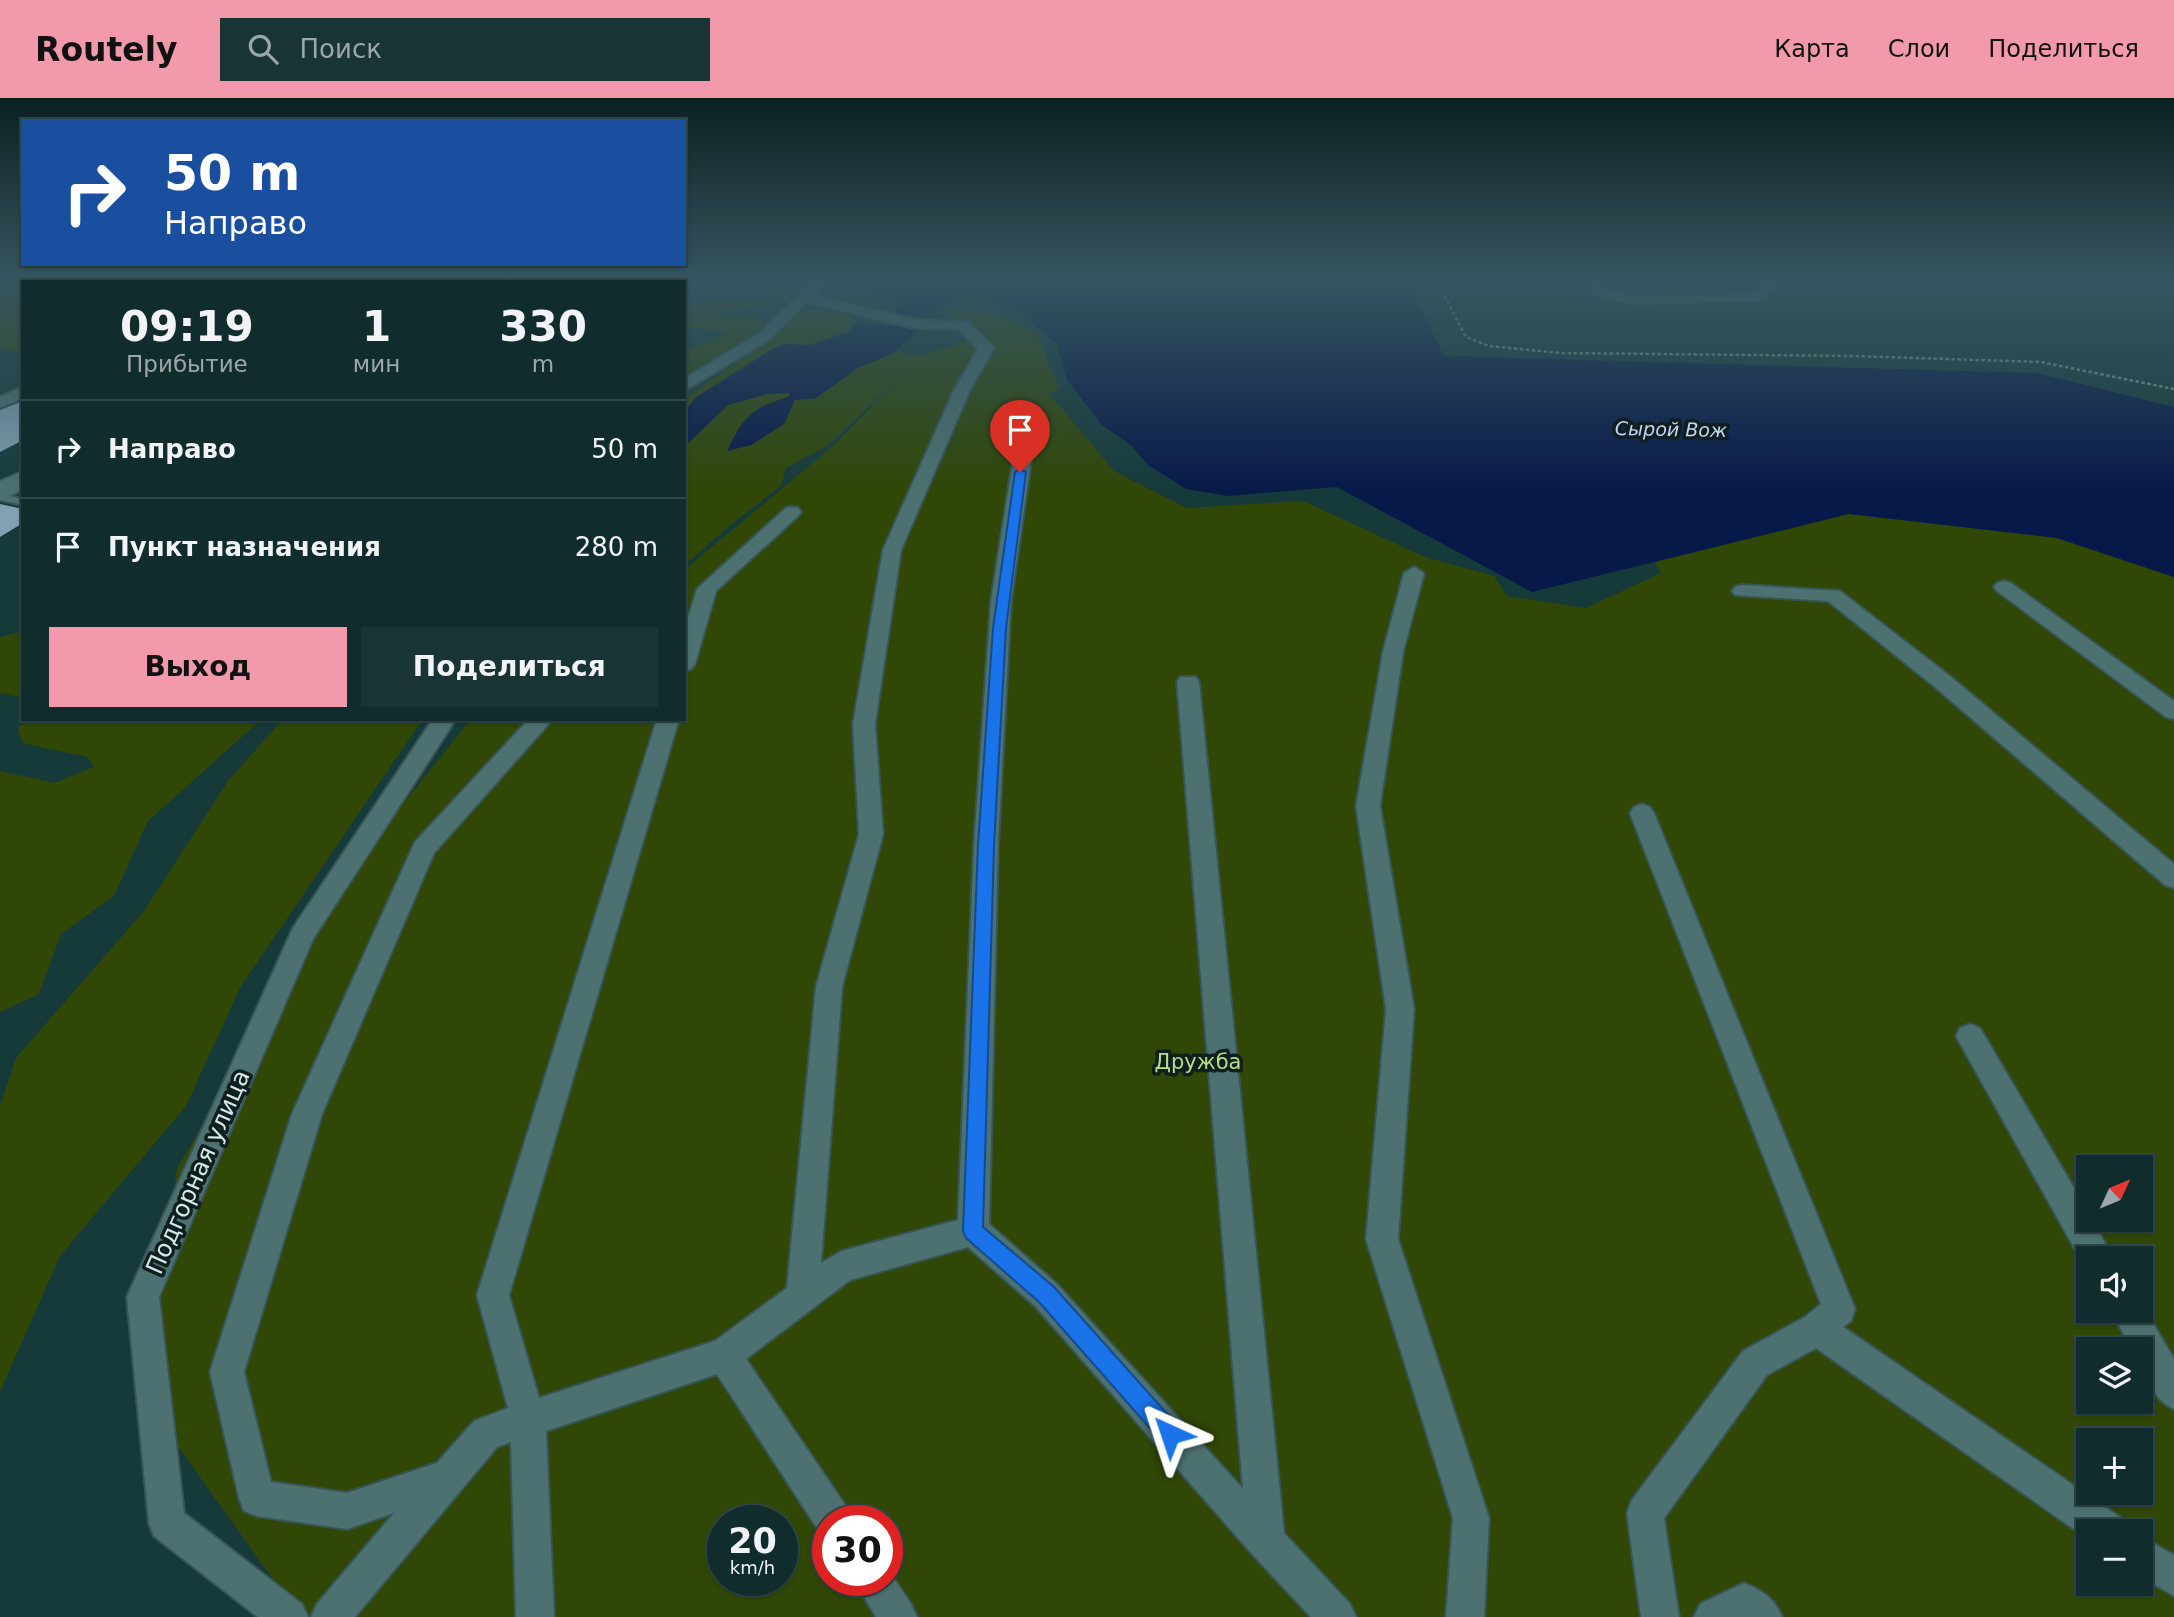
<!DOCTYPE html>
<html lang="ru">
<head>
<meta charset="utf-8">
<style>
	body { margin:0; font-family:"DejaVu Sans",sans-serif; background:#193434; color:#f1f3f6; height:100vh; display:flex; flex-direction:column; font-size:26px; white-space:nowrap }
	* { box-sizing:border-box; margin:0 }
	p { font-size:23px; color:#9ca7a9 }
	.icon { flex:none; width:38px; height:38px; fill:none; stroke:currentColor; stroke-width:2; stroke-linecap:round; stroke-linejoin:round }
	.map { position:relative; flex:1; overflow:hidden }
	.sheet { position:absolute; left:21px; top:182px; width:665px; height:441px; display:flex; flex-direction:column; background:#102c2c; border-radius:0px; box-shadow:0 2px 5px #0004,0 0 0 2px #304848 }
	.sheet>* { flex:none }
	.top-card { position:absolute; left:21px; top:21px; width:665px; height:147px; border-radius:0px; box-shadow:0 2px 5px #0004,0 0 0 2px #304848; background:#1a4fa0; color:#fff; overflow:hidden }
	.needle { width:46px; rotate:46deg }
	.tools { position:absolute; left:2076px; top:1057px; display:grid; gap:14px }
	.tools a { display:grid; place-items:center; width:77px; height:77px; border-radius:0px; background:#102c2c; box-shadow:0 2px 5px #0004,0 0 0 2px #304848; font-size:35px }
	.speed { position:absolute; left:707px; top:1407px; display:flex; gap:14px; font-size:35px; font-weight:700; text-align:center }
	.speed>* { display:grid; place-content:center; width:91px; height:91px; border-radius:50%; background:#102c2c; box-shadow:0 2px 5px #0004,0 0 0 2px #304848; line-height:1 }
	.speed small { font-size:18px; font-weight:400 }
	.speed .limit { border:10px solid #d22; background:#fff; color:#111 }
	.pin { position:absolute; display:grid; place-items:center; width:60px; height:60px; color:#fff; margin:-72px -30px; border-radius:50% 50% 50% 0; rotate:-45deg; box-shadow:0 0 7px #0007 }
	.pin .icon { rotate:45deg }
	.me { position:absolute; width:77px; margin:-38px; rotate:318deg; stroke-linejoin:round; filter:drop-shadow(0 0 5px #0008) }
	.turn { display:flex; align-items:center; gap:24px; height:147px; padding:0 28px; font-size:32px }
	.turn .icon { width:91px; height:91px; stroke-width:2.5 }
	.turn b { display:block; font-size:49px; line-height:60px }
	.eta { display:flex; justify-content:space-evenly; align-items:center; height:119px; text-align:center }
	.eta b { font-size:42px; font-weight:800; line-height:49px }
	.button { display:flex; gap:14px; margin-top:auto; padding:14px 28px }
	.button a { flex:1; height:80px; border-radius:0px; background:#f29aac; color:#111; font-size:28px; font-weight:800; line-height:80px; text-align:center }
	.button a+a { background:#193434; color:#f1f3f6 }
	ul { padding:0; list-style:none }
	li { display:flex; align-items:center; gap:21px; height:98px; padding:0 28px; border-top:2px solid #304848 }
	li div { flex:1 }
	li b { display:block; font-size:26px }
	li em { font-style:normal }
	header { display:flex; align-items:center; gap:42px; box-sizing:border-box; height:98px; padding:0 35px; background:#f29aac; color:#111 }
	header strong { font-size:33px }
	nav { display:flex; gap:38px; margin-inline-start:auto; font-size:24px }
	.search { width:490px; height:63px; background:#193434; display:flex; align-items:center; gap:18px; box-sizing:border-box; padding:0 24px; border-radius:0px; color:#9ca7a9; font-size:26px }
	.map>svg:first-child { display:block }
</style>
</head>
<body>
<header>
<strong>Routely</strong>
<div class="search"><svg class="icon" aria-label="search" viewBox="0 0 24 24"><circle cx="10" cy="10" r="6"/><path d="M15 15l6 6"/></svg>Поиск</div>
<nav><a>Карта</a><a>Слои</a><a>Поделиться</a></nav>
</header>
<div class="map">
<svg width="2174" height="1519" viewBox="0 0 2174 1519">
	<rect width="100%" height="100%" fill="#163a3a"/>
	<path fill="#304706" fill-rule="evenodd" d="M0,182H352L23,184V254L0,251Z
		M787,194L791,199L778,206L717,215L715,219H755L766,224L751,239L684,284V255L727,235L696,230L684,231V207L709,202L739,204Z
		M813,210L855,219L852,232L810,247L785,246L774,250L696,300L684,314V301L774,238L798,214Z
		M944,213L993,215L1036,234L1059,290L1050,296L1114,373L1187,410L1303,403L1425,459L1494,478L1507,498L1586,510L1661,475L1655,464L1849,416L2057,440L2174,479V1519H300L145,1302L177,1070L374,742L471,621H684V472L832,349L902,277L827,348L786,370L781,388L729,428L684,468V349L728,307L767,296L791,294L788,299C756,309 739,321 728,353L795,302L816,300L858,270L895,254L922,257L969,243ZM2088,1069H2140V1122H2088ZM2088,1160H2140V1213H2088ZM2088,1251H2140V1304H2088ZM2088,1342H2140V1395H2088ZM723,1423H782V1482H723ZM828,1423H887V1482H828ZM2088,1433H2140V1486H2088Z
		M15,535H23V600L0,595V539Z
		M30,621H262L148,723L114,798L61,836L39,896L0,914V673L55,685L94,669L87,659L22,645L18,629Z
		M283,621H423L241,888L186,1008L60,1158L0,1294V1008L16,960L144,813L228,683Z"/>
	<path fill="#071948" d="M866,182H1407L1444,258L2037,275L2174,309V479L2057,440L1849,416L1532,494L1337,389L1228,398L1186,391L1148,367L1132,348L1102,327L1067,282L1057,246L1020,214L982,201L954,202L918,220L913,217H894L900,206L879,201Z
		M855,226L920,229L895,254L858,270L816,300L795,302L784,326L751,347L727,353C745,318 749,311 788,299L790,295L767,296L728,307L684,349V314L695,300L774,250L785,246L810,247L852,233Z"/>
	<path fill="#82a1b1" d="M23,303V342L0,354V312Z
		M0,406L23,411V425L0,439Z"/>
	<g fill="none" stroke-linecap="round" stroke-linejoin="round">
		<g stroke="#375555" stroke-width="4">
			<path id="service" d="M0,396L23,401V407L0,402Z"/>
		</g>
		<g stroke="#375555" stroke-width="4">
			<path id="minor" d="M814,182H830L814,197L915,222L968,224L994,250L970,292L901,452L875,626L883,736L842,889L821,1165L842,1153L958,1122L974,747L991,503L1015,349L1018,345H1030L1033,349L1011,503L998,747L989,1126L1057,1186L1243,1391L1177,584L1180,579H1196L1199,584L1284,1435L1350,1506L1356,1519H1311L1253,1457L1035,1208L968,1149L850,1182L746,1261L847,1410L852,1423H828V1439L821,1436L717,1276L546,1333L554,1519H516L511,1344L497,1349L355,1519H311L317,1506L394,1415L347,1431L257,1418L244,1413L239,1400L210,1274L292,1016L415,744L529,621H553L434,755L322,1016L244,1274L271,1384L347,1395L437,1365L474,1323L508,1310L477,1197L657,621H679L509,1197L539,1300L715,1243L787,1190L816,889L859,736L853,626L883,452L954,292L978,251L959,231L915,230L806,204L770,241L684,293V281L760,235Z
				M1585,182H1600L1607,191L1630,197L1753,195L1762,188L1763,182H1777L1774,192L1757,203L1630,205L1597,197Z
				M23,289V300L0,310V299Z
				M792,409L798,410L801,414L798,418L716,493L695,566L691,571L684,573V532L697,491L786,410Z
				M1414,469L1424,475L1403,554L1380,708L1414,911L1398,1141L1489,1420L1484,1519H1446L1453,1420L1366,1141L1386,911L1356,708L1383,554L1404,475Z
				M2004,483L2011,485L2174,603V621L2166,619L1997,493L1994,489L1997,485Z
				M1742,487L1840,493L1951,579L2174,766V790L2165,787L1935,589L1828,503L1735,497L1732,493L1735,489Z
				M433,621H456L313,841L159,1199L184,1415L302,1506L308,1519H258L154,1438L149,1425L127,1199L293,830Z
				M1642,706L1650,709L1654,715L1855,1211L1851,1223L1843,1229L2121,1420L2126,1433H2088V1441L1816,1250L1767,1277L1664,1420L1679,1519H1641L1627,1415L1632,1402L1743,1253L1805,1219L1821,1206L1630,715L1634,709Z
				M1970,926L1980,930L2088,1114V1122H2092L2113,1160H2088V1172L2086,1171L1956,938L1960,930Z
				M2140,1203L2174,1261V1311C2153,1302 2140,1273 2140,1251H2131L2112,1213H2140Z
				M2140,1438L2174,1457V1498L2140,1478Z
				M887,1470L911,1506L917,1519H876L854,1482H887Z
				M1744,1485C1762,1492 1775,1501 1782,1519H1694L1700,1506Z"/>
		</g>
		<g stroke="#375555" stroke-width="3">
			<path id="secondary" d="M377,182H399L376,184Z
				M23,373V392L0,402V383Z"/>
		</g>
		<path stroke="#7e9a9a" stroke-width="2.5" stroke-dasharray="3.5 2.5" stroke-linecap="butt" d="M1436,182L1466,239L1489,248L1561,255L1854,258L2041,264L2174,291"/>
		<use href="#service" fill="#4d7171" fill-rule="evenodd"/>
		<use href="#minor" fill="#4d7171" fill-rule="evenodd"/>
		<use href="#secondary" fill="#4d7171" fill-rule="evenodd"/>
	</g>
	<linearGradient id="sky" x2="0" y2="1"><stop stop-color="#0c2020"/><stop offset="0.46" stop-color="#365560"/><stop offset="1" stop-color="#365560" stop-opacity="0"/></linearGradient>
	<rect width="2174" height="395" fill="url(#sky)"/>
	<path fill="#1a73e8" stroke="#114b97" stroke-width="2" d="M1020,371L1026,374L1006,530L994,747L983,1129L1054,1189L1178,1328L1182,1336L1178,1344L1170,1348L1162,1344L1039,1204L966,1140L963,1133L978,747L993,530L1015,374Z"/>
	<g text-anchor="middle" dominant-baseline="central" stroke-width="7" stroke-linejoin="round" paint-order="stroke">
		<g font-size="19" font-style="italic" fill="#c5d5f6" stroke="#0f1e1e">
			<text transform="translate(1671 331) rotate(1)">Сырой Вож</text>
		</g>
		<g font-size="21" fill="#b6dc84" stroke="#0f1e1e">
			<text x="1198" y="964">Дружба</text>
		</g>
		<g font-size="24" fill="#d5e9e9" stroke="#0f1e1e">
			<text transform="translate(198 1074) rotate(-66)">Подгорная улица</text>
		</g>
	</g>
</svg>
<div class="tools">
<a><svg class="needle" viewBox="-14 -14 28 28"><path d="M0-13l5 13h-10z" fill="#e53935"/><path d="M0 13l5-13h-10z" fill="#9ca7a9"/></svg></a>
<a><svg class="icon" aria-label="sound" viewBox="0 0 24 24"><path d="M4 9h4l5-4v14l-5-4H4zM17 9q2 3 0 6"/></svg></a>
<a><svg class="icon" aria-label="layers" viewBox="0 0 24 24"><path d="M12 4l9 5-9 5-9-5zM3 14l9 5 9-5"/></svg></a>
<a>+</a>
<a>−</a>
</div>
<div class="speed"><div>20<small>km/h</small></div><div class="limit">30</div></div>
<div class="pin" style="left:1020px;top:374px;background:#d93025"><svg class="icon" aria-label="arrive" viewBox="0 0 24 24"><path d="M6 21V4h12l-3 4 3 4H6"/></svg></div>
<svg class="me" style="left:1170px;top:1336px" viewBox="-20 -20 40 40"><path d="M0-17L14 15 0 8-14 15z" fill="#1a73e8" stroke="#fff" stroke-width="4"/></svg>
<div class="top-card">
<div class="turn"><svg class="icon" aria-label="right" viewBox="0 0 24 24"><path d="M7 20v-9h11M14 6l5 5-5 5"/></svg><div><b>50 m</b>Направо</div></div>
</div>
<section class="sheet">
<div class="eta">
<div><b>09:19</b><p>Прибытие</p></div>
<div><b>1</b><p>мин</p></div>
<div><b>330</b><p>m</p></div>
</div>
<ul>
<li><svg class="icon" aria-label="right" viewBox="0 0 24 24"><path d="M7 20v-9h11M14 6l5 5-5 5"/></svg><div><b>Направо</b></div><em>50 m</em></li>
<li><svg class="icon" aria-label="arrive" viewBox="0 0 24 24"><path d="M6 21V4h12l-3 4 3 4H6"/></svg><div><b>Пункт назначения</b></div><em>280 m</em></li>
</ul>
<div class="button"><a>Выход</a><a>Поделиться</a></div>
</section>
</div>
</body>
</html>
